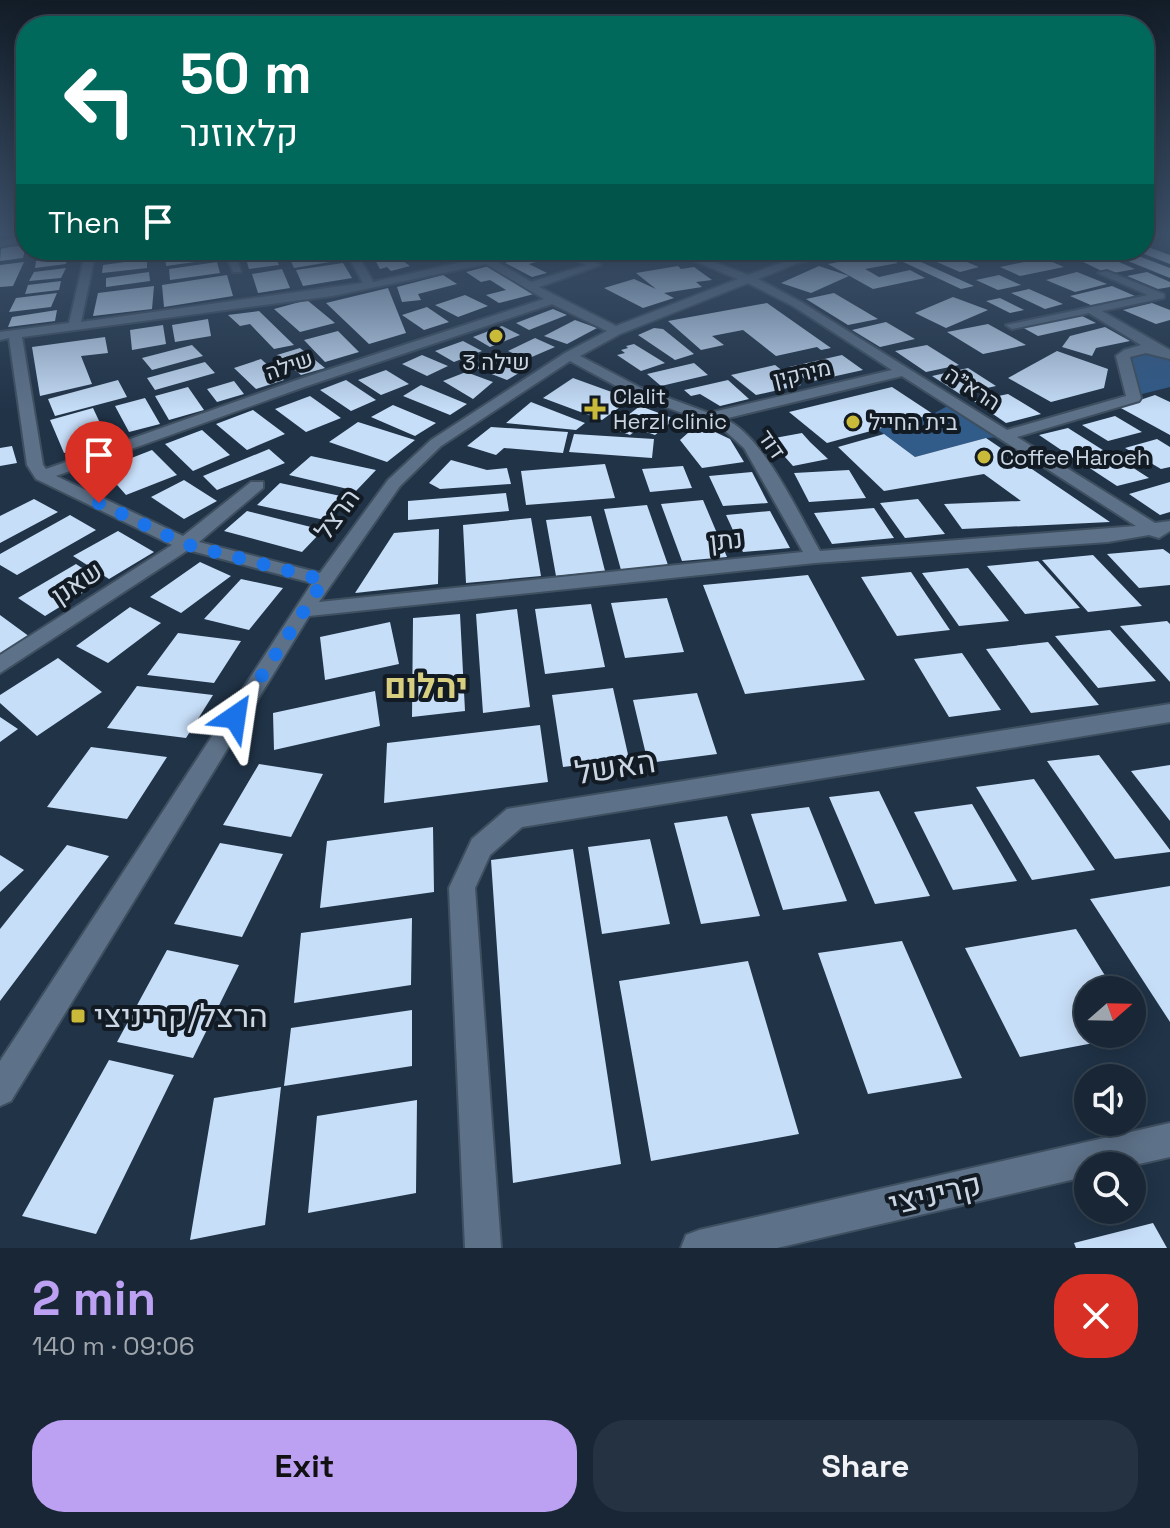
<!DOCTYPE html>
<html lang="en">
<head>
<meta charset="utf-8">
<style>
	body { margin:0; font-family:"Space Grotesk",Heebo,sans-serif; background:#253241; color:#f1f3f6; height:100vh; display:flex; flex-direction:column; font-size:30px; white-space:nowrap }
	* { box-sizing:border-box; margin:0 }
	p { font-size:26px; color:#9fa5ad }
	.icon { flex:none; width:44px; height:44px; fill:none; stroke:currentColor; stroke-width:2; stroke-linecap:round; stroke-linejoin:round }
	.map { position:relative; height:1248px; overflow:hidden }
	.details { display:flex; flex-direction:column; background:#182635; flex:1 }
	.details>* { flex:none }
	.banner { position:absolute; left:16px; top:16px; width:1138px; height:244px; border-radius:32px; box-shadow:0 4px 20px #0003,0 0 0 2px #364350; background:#00695c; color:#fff; overflow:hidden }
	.needle { width:52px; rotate:70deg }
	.buttons { position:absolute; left:1074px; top:976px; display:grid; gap:16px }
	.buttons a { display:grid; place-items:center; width:72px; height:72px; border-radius:50%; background:#182635; box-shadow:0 4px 20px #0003,0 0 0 2px #364350; font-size:40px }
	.pin { position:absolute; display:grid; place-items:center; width:68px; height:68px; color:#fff; margin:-82px -34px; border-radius:50% 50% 50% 0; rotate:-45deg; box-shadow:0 0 8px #0007 }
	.pin .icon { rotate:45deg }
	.me { position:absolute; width:88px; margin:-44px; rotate:32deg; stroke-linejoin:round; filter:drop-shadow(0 0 6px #0008) }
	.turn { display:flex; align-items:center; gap:28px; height:168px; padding:0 32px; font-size:36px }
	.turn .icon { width:104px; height:104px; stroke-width:2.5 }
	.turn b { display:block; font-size:56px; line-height:68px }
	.then { display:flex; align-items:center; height:76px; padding:0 32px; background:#0003; gap:16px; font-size:30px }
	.round { display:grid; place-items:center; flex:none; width:84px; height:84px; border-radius:32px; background:#253241 }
	.head { display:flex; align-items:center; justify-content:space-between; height:136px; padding:0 32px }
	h1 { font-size:48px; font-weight:700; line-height:60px; color:#bca0f2 }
	.cta { display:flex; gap:16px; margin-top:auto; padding:16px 32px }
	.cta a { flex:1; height:92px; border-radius:32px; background:#bca0f2; color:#111; font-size:32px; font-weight:700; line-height:92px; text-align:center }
	.cta a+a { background:#253241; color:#f1f3f6 }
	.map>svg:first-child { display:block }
</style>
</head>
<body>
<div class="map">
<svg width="1170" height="1248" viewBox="0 0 1170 1248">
	<rect width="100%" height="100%" fill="#203347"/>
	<path fill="#315b89" d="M1139,350L1170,357V387L1138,395L1131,355Z
		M951,404L1003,437L986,438L915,457L877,429L933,414Z"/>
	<path fill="#c7def8" d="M26,245L23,258L0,261L1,248Z
		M1148,247L1170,255V264L1134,250Z
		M41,250H80L81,252L38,257Z
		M147,250L146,257L104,262L106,253Z
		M165,250H201L202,261L166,266Z
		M362,250H404V252L370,258Z
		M600,250H610L624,256L603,262L585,254Z
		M909,250H938L979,267L960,272Z
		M999,250H1024L1035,255L1018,258Z
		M899,252L974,286L961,289L886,254Z
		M331,253L336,261L294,268L290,259Z
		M537,254L546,259L529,264L547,273L532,277L505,263Z
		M880,254L898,263L865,269L879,277L910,270L925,278L873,289L828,264Z
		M1133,254L1170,268V278L1118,257Z
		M274,255L279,265L249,269L246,259Z
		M1103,255L1135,269L1108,274L1077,259Z
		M396,256L410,266L391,271L387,267L380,269L375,260Z
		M67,257L66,264L35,268L36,261Z
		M1043,258L1064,267L1020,276L1000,267Z
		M147,259V268L102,273L103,265Z
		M24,262L13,286L0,287V265Z
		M217,262L220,273L170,280L169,269Z
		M343,263L352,278L303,286L296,270Z
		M489,266L534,294L499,303L486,295L506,290L490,280L481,282L466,272Z
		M678,266L681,269L694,267L712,280L696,282L702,287L664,293L674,298L643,308L604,288L634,279L656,289L636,273Z
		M819,266L849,276L811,293L781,283Z
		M66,268L61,278L29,281L34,272Z
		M282,269L290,288L258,293L252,274Z
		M149,272L150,281L106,287V278Z
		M1077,272L1107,284L1075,292L1046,280Z
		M1147,272L1170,282V287L1158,289L1127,276Z
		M227,275L233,296L164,307L162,285Z
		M443,275L457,284L418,294L421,300L402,302L397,287Z
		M999,275L1021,285L998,290L976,280Z
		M61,281L59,290L25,294L28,285Z
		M154,286L152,309L93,316L98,293Z
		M1112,286L1135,296L1093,306L1070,296Z
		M388,288L406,333L369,344L326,303Z
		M1029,289L1063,304L1045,309L1011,293Z
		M57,293L51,307L9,312L16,298Z
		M834,293L878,319L848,325L806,299Z
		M465,295L488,306L458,317L435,305Z
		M953,297L988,310L946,328L915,313Z
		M1000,298L1024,310L1010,313L986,301Z
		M307,300L335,323L300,332L274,309Z
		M767,303L831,348L821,350L817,347L776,356L743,330L712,336L724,345L701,350L668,321Z
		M1152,303L1170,310V320L1156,324L1123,310Z
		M427,307L449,322L424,330L402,315Z
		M553,309L567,315L529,330L516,323Z
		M57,310L55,321L8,327L12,317Z
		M259,311L294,345L274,349L250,324L240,326L228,315Z
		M1078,314L1096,323L1038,336L1020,326Z
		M208,319L211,336L175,342L172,325Z
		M575,320L597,328L567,344L544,336Z
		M886,322L915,339L880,347L852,330Z
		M988,324L1026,345L983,354L947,332Z
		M163,325L166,344L132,350L130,330Z
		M502,326L520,335L490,347L473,337Z
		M1105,327L1130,341L1096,348L1092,356L1062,347L1070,336Z
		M654,328L663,329L694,354L675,360L638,335Z
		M338,331L359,352L325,362L304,340Z
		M105,337L108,353L81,356L92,384L40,396L32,347Z
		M535,338L555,347L527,359L508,351Z
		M463,341L482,351L454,362L435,351Z
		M634,344L665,363L641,371L617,355L625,353L621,350L628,348L626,346Z
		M192,345L203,356L152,370L142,358Z
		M927,345L959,365L926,372L895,351Z
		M300,348L325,368L301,375L277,355Z
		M1057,351L1108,369L1104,388L1051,402L1008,378Z
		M422,355L448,366L427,376L402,364Z
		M498,355L529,367L507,380L476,368Z
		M842,355L863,370L809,382L789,367Z
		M261,359L284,380L256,389L234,368Z
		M205,362L215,373L155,390L147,378Z
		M694,363L708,375L661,386L647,374Z
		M775,365L801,385L756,395L731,375Z
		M968,368L996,386L960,394L932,376Z
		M386,370L409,384L381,395L358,380Z
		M466,372L493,382L473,399L443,381Z
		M573,378L631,399L602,420L543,398Z
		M118,380L127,397L55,416L48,399Z
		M346,380L376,400L351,411L320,390Z
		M728,380L749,399L720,406L700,394L691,396L684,390Z
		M234,381L244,394L217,402L207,389Z
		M421,385L467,404L450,415L403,396Z
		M188,387L204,410L169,420L155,396Z
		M892,387L933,414L827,443L789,412Z
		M1008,394L1041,414L1006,423L974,401Z
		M1155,395L1170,402V435L1119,407Z
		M310,396L341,418L306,432L275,409Z
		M145,398L160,424L129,432L115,406Z
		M531,402L585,423L576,430L506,423Z
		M393,405L436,423L415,436L371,417Z
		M640,406L675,419L655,435L638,429L630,435L611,428Z
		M93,408L108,440L64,453L50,420Z
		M253,410L285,434L247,450L216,424Z
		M1115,416L1142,432L1108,441L1082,425Z
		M358,422L415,440L387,462L329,442Z
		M698,424L730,439L744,462L702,468L680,440Z
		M491,427L568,432L563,453L504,448L496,455L467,446Z
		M1068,428L1106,452L1076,460L1039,435Z
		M202,430L230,455L193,471L165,444Z
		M802,433L810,442L828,459L793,466L769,439Z
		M574,434L654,439L652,458L569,452Z
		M884,434L915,457L986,438L1110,522L962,529L944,504L1021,501L984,474L884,491L838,447Z
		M1157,439L1170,447V467L1161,469L1125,448Z
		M12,446L17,463L0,466V448Z
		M269,449L285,463L217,490L203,476Z
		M152,450L177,475L126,495L103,469Z
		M1113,455L1149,478L1117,486L1082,463Z
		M311,456L376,470L356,491L289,475Z
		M451,460L487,470L507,468L511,484L440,489L429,483Z
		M605,464L615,498L526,505L521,471Z
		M683,466L692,488L650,492L642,469Z
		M849,470L866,498L809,502L794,473Z
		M752,472L768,503L723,506L709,476Z
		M184,480L217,501L184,519L151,497Z
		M1170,482V512L1160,515L1129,494Z
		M280,483L350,498L329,521L257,505Z
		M506,493L509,511L408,520V501Z
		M34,499L58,512L0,543V516Z
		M918,499L945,534L905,538L880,503Z
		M703,500L727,557L682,561L661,504Z
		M647,505L668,565L621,570L604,509Z
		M874,508L894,538L832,544L814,513Z
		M247,511L323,530L302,552L224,531Z
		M770,511L790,548L743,552L726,515Z
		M70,515L96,530L17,575L0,565V554Z
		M591,516L605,571L556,576L546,520Z
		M531,518L541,576L466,583L463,525Z
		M439,529L438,584L355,593L394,533Z
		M118,531L154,552L109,579L73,556Z
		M1163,549L1170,554V585L1139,588L1107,554Z
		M1093,555L1142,606L1088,612L1042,560Z
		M1038,561L1080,608L1025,614L987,566Z
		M200,562L231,576L181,613L150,597Z
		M76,564L102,581L45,616L18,598Z
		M968,568L1009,621L959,626L922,573Z
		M911,572L950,630L897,636L861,577Z
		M808,575L865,680L745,694L703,585Z
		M241,579L283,588L249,630L204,619Z
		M667,598L684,652L625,658L611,603Z
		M591,604L605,667L545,674L535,609Z
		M130,607L161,623L108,663L76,646Z
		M517,609L530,707L483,713L476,614Z
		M460,614L465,711L412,717L413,618Z
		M0,615L30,637L0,655Z
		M1167,621L1170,624V682L1120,626Z
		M390,622L399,664L325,680L320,637Z
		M1110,630L1156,681L1098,688L1055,636Z
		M178,633L241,641L214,683L147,675Z
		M1048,642L1099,705L1031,713L986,649Z
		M962,653L1001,710L949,717L914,659Z
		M58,658L102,692L37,736L0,703V695Z
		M137,686L213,695L186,738L107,728Z
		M613,688L629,759L563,767L552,695Z
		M375,691L380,726L274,750L273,713Z
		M697,693L717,754L648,763L633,700Z
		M0,717L18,729L0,742Z
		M540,725L548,782L384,803L387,743Z
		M91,747L167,757L127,819L47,807Z
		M1099,755L1170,850V852L1115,859L1047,761Z
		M259,764L323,774L291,837L223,825Z
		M1170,765V821L1131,771Z
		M1034,779L1095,870L1032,880L976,787Z
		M879,791L930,896L875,904L829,797Z
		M972,804L1017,881L953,890L914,812Z
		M809,807L847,901L783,910L751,814Z
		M727,816L760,916L701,924L674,823Z
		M433,827L434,892L320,908L327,841Z
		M650,839L670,924L602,934L588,847Z
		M220,843L283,854L242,937L174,924Z
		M67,845L109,856L0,1001V929Z
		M573,849L621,1164L513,1183L491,860Z
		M0,855L24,870L0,892Z
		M1170,886V1022L1090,899Z
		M412,918L411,985L294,1003L301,933Z
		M1076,929L1114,990H1088V1034H1132V1019L1141,1034L1020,1057L965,948Z
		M902,941L962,1078L868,1094L818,953Z
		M167,950L239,965L193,1058L117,1042Z
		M748,961L799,1134L651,1161L619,981Z
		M412,1010V1066L284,1086L291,1028Z
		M109,1060L174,1075L96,1234L22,1216Z
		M281,1087L265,1225L190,1240L214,1098Z
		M417,1100L416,1193L308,1213L317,1116Z
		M1153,1223L1167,1248H1076L1074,1243Z"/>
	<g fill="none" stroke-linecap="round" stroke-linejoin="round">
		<g stroke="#3e4f60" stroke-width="4">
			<path id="minor" d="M26,236V241L0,247V241Z
				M86,250H96L81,322L363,283L345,250H355L373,282L516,250H533L496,261L531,282L586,265L559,250H572L601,265L539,287L616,326L738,279L668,250H682L748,275C781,263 813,250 848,250L795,264L758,279L801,302L1007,430L1126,396L1116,356L1124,350L1141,345L1089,313L1012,329L1006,325L1148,295L1098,273L1107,271L1164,294V298L1102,311L1170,350V359L1146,353L1130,357L1141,398L1139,401L1017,437L1155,523L1170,521V531L1159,538L1149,535L1108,542L815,563L309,616L11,1101L0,1106V1061L312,583L188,550L0,673V655L172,545L36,479L27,465L9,338L0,340V332L69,323ZM486,264L544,299L294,381L46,469L43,465L22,337L332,296ZM748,283L793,306L892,370L709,413L641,388L580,356L620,334ZM552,304L607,331L565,353L431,440L388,480L320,573L199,542L263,488V482H251L183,536L56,476L304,387ZM570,361L631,394L722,428L744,448L803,552L319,602L400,486L441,446ZM902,376L1136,526L820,551C799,515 762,433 724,419Z
				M224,250H234L241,272H233Z
				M1170,704V722L522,827L490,855L475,888L501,1248H465L449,888L472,839L507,809Z
				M1170,1123V1157L1130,1166H1088V1176L777,1248H681L686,1235L699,1230Z"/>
		</g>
		<use href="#minor" fill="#5d7188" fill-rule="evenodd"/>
	</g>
	<linearGradient id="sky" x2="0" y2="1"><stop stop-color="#121c27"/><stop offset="0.57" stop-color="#3c5069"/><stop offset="1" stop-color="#3c5069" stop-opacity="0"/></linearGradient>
	<rect width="1170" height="411" fill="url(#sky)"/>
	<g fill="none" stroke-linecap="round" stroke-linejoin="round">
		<path stroke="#1a73e8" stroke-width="14" stroke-dasharray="0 25.2" d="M99,503L185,544L324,580L235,717"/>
	</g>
	<g fill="#caba3a" stroke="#121a23" stroke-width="3">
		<circle cx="496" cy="336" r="8"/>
		<path d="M591 397h8v8h8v8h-8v8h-8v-8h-8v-8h8z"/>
		<circle cx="853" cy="422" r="8"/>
		<circle cx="984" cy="457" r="8"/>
		<rect x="70" y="1008" width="16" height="16" rx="4"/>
	</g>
	<g text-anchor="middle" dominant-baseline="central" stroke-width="8" stroke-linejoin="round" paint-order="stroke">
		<g font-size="22" fill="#cad6e3" stroke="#121a23" text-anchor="start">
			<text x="496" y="362" text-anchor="middle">שילה 3</text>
			<text x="613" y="396">Clalit<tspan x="613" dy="25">Herzl clinic</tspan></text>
			<text x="869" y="422">בית החייל</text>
			<text x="1000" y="457">Coffee Haroeh</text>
		</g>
		<g font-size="22" fill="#cad6e3" stroke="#121a23">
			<text transform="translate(289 365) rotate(-19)">שילה</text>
			<text transform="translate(802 373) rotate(-13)">מירקין</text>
			<text transform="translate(973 388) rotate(33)">הרא"ה</text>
			<text transform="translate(772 444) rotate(55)">דוד</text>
		</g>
		<g font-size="26" fill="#cad6e3" stroke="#121a23">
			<text transform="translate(337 514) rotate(-54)">הרצל</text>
			<text transform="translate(726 540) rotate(-6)">נתן</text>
			<text transform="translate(77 583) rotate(-33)">שאנן</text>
		</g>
		<g font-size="32" fill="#cad6e3" stroke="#121a23">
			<text transform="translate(615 767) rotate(-9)">האשל</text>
			<text transform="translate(935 1194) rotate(-13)">קריניצי</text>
		</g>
		<g font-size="32" fill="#cad6e3" stroke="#121a23" text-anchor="start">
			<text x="94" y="1016">הרצל/קריניצי</text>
		</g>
		<g font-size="34" font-weight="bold" fill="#d8ce80" stroke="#121a23">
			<text x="426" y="686">יהלום</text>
		</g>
	</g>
</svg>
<div class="buttons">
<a><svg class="needle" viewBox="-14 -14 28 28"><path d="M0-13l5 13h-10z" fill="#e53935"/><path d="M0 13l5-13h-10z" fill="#9fa5ad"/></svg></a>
<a><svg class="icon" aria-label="sound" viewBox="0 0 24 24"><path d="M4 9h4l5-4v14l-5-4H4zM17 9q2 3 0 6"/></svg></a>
<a><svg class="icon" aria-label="search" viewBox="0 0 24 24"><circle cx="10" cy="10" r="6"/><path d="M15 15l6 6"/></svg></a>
</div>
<div class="pin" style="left:99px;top:503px;background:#d93025"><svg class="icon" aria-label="arrive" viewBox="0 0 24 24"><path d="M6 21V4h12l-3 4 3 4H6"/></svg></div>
<svg class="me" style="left:235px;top:717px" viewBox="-20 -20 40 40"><path d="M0-17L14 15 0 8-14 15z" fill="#1a73e8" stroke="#fff" stroke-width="4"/></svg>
<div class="banner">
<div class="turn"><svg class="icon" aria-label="left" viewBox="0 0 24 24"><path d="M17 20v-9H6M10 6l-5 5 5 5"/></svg><div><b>50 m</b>קלאוזנר</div></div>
<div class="then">Then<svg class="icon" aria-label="arrive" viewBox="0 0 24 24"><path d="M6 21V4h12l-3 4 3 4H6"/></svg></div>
</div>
</div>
<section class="details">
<div class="head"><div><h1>2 min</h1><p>140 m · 09:06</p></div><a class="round" style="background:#d93025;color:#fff"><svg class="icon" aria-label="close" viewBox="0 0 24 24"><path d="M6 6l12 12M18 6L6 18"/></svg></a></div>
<div class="cta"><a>Exit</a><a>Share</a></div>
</section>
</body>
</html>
